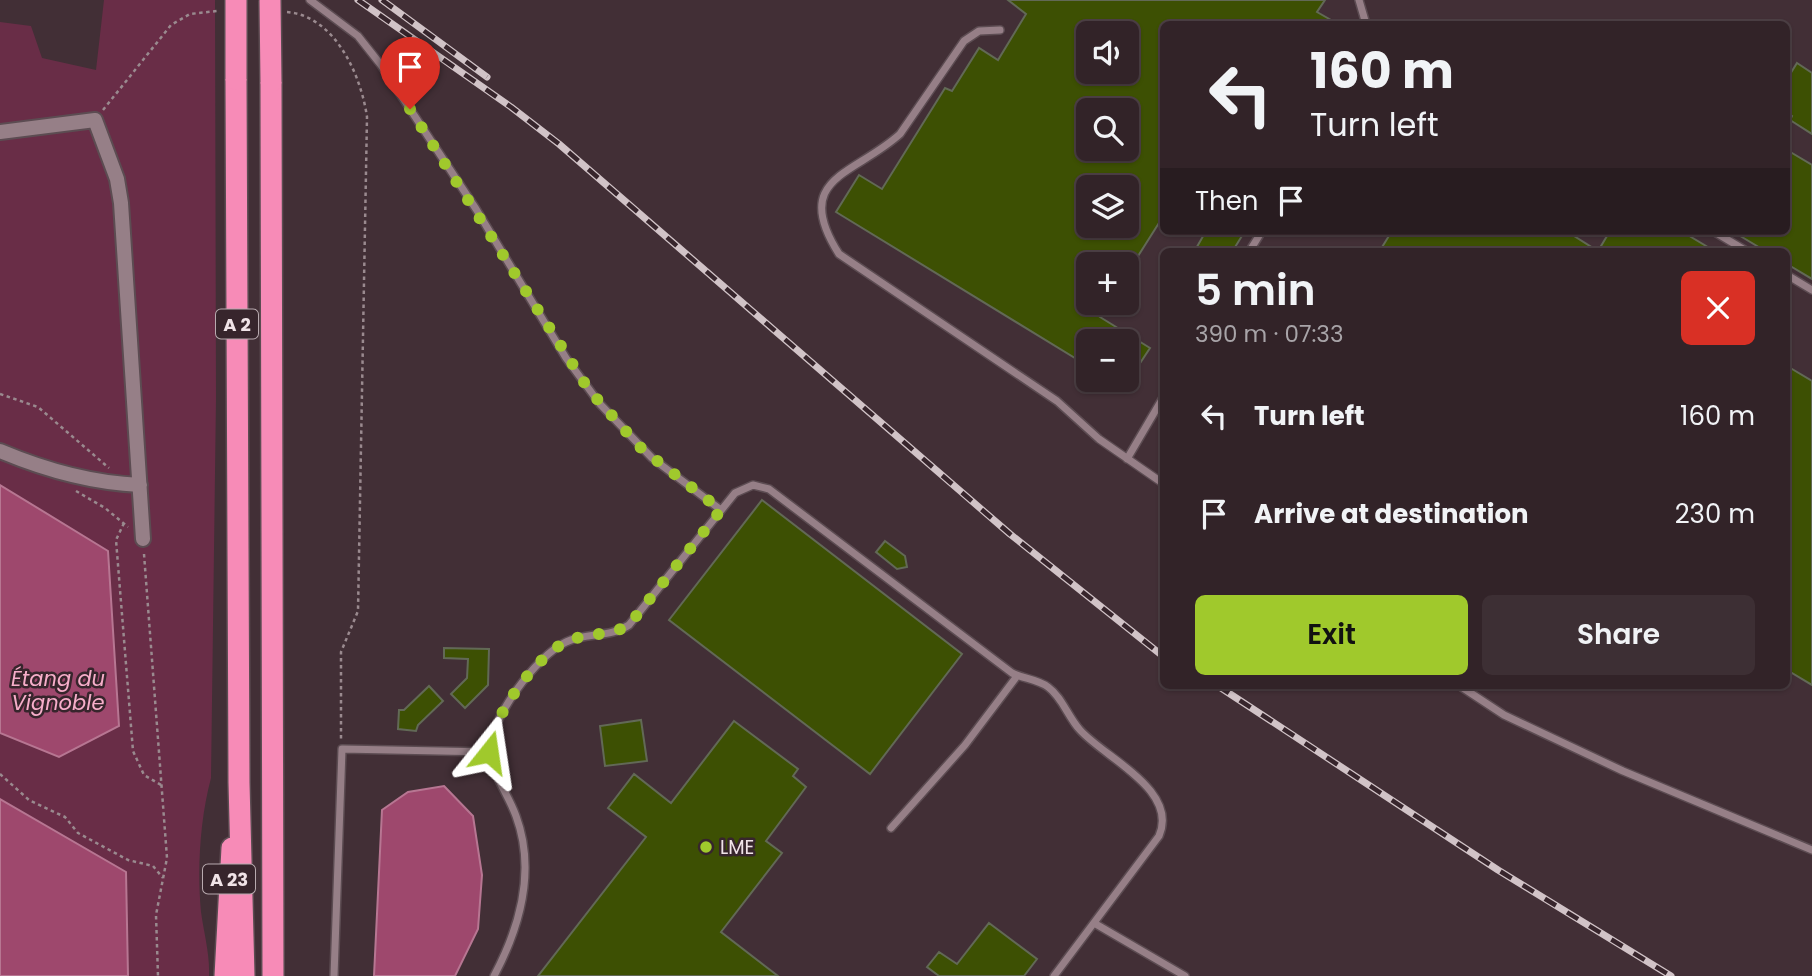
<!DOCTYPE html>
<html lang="en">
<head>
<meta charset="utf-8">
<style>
	body { margin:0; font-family:Poppins,sans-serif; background:#3d2f34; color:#f1f3f6; height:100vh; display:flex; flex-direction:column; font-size:26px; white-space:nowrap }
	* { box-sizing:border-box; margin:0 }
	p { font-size:23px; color:#a8a4a8 }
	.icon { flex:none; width:38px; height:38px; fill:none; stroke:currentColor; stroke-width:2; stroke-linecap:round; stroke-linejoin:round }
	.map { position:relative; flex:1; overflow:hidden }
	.sheet { position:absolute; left:1160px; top:248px; width:630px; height:441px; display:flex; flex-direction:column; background:#322328; border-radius:10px; box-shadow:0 2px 5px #0004,0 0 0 2px #4d4045 }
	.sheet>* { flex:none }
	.guide { position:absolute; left:1160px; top:21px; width:630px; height:214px; border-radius:10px; box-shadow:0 2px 5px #0004,0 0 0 2px #4d4045; background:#322328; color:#f1f3f6; overflow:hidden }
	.tools { position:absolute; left:1076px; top:21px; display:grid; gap:14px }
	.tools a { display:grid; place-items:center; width:63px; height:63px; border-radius:10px; background:#322328; box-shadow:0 2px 5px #0004,0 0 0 2px #4d4045; font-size:35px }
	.pin { position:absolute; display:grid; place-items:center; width:60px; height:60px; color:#fff; margin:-72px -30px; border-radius:50% 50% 50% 0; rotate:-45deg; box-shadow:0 0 7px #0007 }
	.pin .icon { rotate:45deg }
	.me { position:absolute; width:77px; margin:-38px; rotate:15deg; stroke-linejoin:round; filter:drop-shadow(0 0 5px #0008) }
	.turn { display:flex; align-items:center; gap:24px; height:147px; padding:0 35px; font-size:32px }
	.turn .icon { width:91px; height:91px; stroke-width:2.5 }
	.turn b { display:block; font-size:49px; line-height:60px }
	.then { display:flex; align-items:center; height:66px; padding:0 35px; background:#0003; gap:14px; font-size:26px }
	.round { display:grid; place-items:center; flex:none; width:74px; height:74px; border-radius:10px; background:#3d2f34 }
	.overview { display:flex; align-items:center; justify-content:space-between; height:119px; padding:0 35px }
	h1 { font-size:42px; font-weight:600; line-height:52px }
	.primary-button { display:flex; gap:14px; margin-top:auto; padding:14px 35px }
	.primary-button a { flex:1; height:80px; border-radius:10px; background:#a0c92c; color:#111; font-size:28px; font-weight:600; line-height:80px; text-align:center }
	.primary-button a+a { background:#3d2f34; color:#f1f3f6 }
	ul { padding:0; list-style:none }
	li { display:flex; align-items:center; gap:21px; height:98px; padding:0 35px }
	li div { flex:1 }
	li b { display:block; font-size:26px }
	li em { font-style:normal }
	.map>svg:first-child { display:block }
</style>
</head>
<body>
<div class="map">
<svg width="1812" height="976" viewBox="0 0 1812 976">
	<rect width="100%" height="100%" fill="#422f36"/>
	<path fill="#692d47" d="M104,0H215L216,398L211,778C200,819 197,869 201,912C204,934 210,954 209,976H128L126,872L0,799V733L59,757L108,551L0,485V22L31,26L42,58L96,70Z"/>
	<path fill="#9e486d" stroke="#b77692" stroke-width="2" d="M0,485L108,551L119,726L59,757L0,733Z
		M444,786L473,816L482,875L478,929L455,976H374L382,810L408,792Z
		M0,799L126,872L128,976H0Z"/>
	<path fill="#3d5003" stroke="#626956" stroke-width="2" fill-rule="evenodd" d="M1008,0H1325L1317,12L1338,24H1164V215L1133,264H1088V303H1109L1100,317L1150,348L1127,383V341H1088V366L836,212L859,175L882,189L945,88L952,91L979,48L998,60L1026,14ZM1088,33H1127V72H1088ZM1088,110H1127V149H1088ZM1088,187H1127V226H1088Z
		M1797,63L1812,73V134L1790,120L1792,116L1787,112V79Z
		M1787,150L1812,165V279L1787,264V252H1767L1732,231H1787Z
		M1206,231H1245L1232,252H1194Z
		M1392,231H1566L1598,251L1610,231H1681L1716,252H1379Z
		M1787,366L1812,381V685L1787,670Z
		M762,500L962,654L870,774L669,620Z
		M885,541L905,556L907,567L897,569L876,552Z
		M444,648L489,649L488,685L465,708L451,694L467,678L468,659L444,658Z
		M429,686L443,701L418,725L416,731L398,729L399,710H404Z
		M641,720L647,761L605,766L600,726Z
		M734,721L798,769L793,776L806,787L766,841L782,853L721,932L778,976H538L646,837L608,808L634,774L671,803Z
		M989,923L1037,959L1024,976H939L927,967L939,952L957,964Z"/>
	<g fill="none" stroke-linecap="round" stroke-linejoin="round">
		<g stroke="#5c4c52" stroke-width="10">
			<path id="lane" d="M310,0L358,36L381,65L476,209L566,358L600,404L652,458L721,510
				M1359,0L1366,24
				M1000,30L979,31L964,41L900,134C855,175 790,177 839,254L1057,401L1099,439L1164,484
				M1713,231L1748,252
				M1249,252L1262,231
				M1787,275L1812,290
				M1127,459L1164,396
				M1460,686L1504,715L1623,771L1812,850
				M489,752C493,775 508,794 516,816C536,870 520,927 494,976
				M891,828L965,745L1017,676
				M1094,923L1185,976
				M334,976L342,749L489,752C490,719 536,656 566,642C586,632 610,638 629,625L735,493L753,485L769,489L1012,673C1024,679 1037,679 1048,687C1062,697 1068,717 1080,730C1105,758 1179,790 1159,836L1054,976"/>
		</g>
		<g stroke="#5c4c52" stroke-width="18">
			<path id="street" d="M0,132L95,120L117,179L121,203L143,539
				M0,451C45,470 91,483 140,485"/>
		</g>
		<g stroke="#5c4c52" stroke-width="24">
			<path id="highway" d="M236,79L239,783L244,976
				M271,82L273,976
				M225,976L232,848"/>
		</g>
		<path stroke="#9a8a8f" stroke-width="2.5" stroke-dasharray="3.5 3.5" stroke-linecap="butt" d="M287,12C335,16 361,75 367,117L358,611L341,652V739
			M103,110L171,25L190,14L217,11
			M0,394L38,407L109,468
			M76,491L105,508L128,527
			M124,523L116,540L133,751L144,775L161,785
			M144,554L167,858L156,915L158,976
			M0,774L29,800L65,817L78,833L128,860L153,866L163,878"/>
		<use href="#lane" stroke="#967f87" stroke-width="7"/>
		<use href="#street" stroke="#967f87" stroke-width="14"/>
		<use href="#highway" stroke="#f78bb7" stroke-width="21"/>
		<g stroke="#d1c3c7" stroke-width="7">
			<path id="rail" d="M358,0L511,107L559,144L1010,534L1164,657
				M382,0L487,77
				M1218,686L1498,870L1671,976"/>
		</g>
		<use href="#rail" stroke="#37252c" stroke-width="4.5" stroke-dasharray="13" stroke-linecap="butt"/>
		<g stroke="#5c4c52" stroke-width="24" stroke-linecap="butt">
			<path id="highway-bridge" d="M236,0V79
				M270,0L271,82"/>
		</g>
		<use href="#highway-bridge" stroke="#f78bb7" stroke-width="21"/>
	</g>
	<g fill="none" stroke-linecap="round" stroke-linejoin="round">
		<path stroke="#a0c92c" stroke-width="12" stroke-dasharray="0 21.6" d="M410,109L589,390L642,449L721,510L629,625C609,637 586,632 566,642C536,656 490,719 489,752"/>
	</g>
	<circle fill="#a0c92c" stroke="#37252c" stroke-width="2.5" cx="706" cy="847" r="7"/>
	<g text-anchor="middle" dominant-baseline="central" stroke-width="5" stroke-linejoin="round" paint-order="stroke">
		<g fill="#37252c" stroke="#b8aaaf" stroke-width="2">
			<rect x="216" y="309.5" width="42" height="29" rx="5"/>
			<rect x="203" y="864.5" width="52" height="29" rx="5"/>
		</g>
		<g font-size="18" font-weight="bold" fill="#f0e3e7">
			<text x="237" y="324">A 2</text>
			<text x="229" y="879">A 23</text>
		</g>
		<g font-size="19" fill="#f0e3e7" stroke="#37252c" text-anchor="start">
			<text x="720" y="847">LME</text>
		</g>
		<g font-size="21" font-style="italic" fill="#f7aeca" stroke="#37252c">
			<text x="58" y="678">Étang du<tspan x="58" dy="24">Vignoble</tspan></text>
		</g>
	</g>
</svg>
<div class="tools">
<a><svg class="icon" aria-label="sound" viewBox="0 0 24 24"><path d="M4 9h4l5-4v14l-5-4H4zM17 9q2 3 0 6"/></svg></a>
<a><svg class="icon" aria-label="search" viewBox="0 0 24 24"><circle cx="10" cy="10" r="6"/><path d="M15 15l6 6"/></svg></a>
<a><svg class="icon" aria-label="layers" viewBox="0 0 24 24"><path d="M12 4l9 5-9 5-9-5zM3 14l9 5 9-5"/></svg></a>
<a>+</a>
<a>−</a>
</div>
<div class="pin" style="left:410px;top:109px;background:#d93025"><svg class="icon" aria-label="arrive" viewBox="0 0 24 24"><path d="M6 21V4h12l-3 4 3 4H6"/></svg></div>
<svg class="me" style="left:489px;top:752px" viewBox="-20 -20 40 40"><path d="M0-17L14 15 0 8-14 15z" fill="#a0c92c" stroke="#fff" stroke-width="4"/></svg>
<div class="guide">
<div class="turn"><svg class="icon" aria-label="left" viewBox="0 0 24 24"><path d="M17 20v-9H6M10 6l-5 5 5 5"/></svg><div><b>160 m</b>Turn left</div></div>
<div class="then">Then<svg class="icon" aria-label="arrive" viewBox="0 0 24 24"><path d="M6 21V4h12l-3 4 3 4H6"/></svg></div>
</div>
<section class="sheet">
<div class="overview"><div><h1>5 min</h1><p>390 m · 07:33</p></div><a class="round" style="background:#d93025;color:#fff"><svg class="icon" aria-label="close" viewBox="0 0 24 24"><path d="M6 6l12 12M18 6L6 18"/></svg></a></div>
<ul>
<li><svg class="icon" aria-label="left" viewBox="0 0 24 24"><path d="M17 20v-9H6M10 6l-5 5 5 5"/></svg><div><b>Turn left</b></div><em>160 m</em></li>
<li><svg class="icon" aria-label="arrive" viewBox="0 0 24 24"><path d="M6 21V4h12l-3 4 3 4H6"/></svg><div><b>Arrive at destination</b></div><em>230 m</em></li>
</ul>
<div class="primary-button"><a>Exit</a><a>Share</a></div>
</section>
</div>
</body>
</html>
